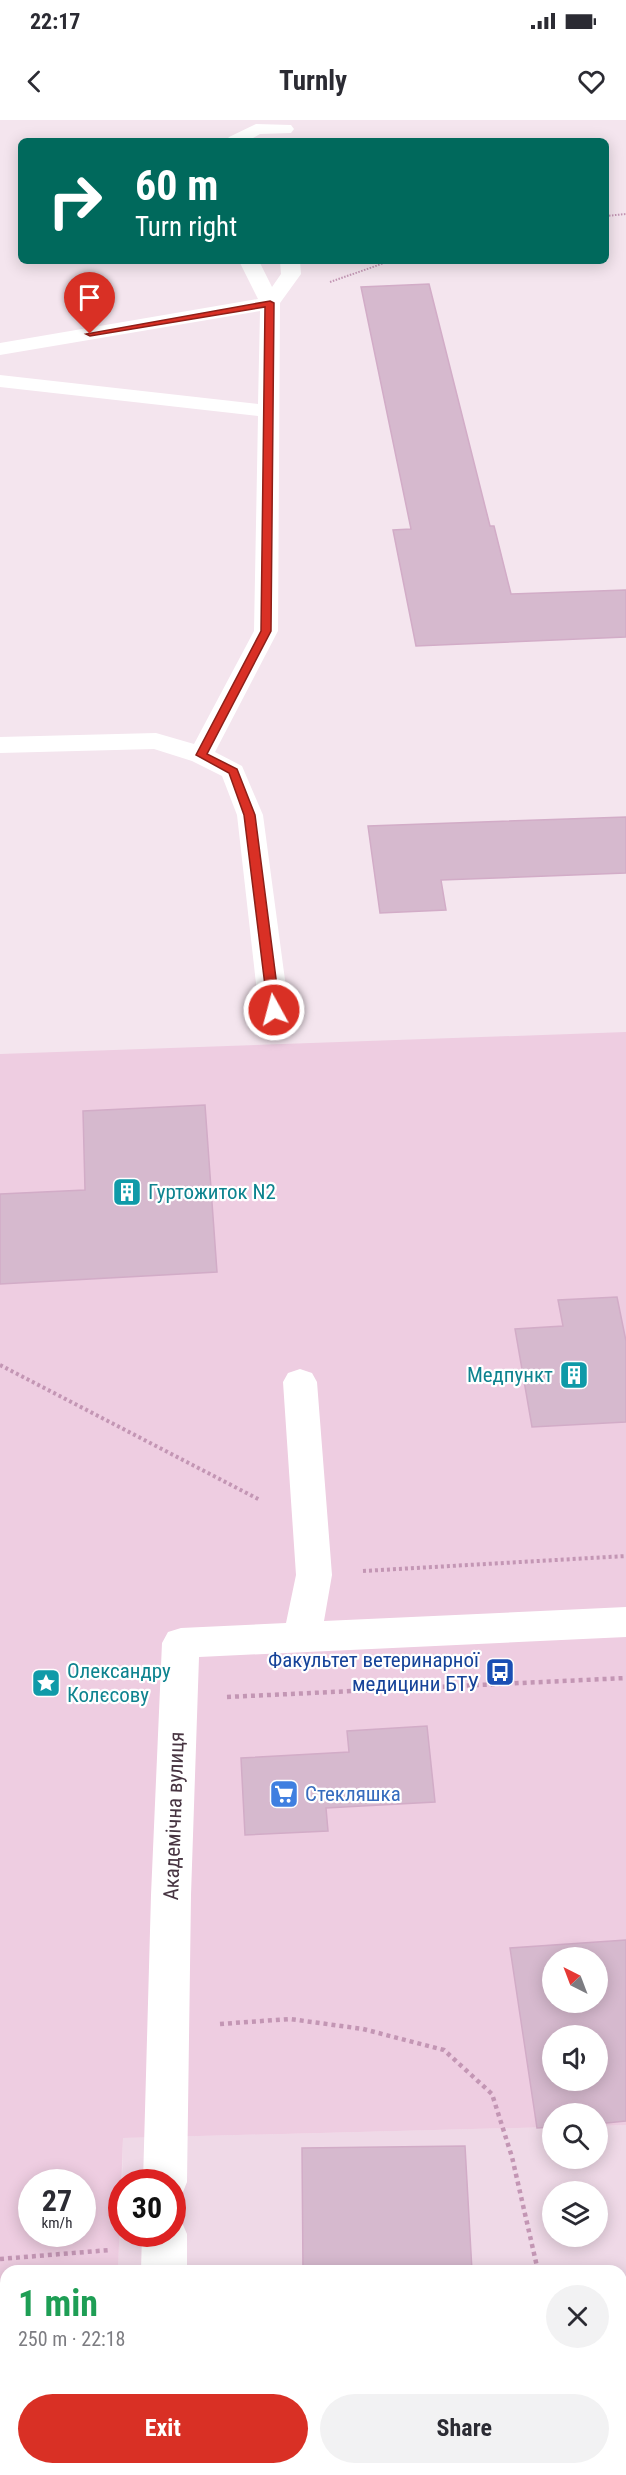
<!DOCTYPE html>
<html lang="en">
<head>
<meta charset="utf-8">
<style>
	body { margin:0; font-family:"Roboto Condensed",sans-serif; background:#f2f2f3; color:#2b2b33; height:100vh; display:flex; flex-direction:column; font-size:22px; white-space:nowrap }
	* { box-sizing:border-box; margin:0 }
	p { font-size:20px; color:#7c7c81 }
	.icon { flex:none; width:33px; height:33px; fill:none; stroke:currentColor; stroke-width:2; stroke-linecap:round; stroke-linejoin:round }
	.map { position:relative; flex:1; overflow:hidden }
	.panel { position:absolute; left:0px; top:2145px; width:627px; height:210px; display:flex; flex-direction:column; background:#fff; border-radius:18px 18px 0 0; box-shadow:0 3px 15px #0003 }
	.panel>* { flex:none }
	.hud { position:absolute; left:18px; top:18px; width:591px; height:126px; border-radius:9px; box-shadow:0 3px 15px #0003; background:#00695c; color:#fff; overflow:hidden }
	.needle { width:39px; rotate:318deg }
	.fabs { position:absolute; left:542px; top:1827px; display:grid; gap:12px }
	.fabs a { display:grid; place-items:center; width:66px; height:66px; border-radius:50%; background:#fff; box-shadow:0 3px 15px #0003; font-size:30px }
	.speed { position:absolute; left:18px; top:2049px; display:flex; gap:12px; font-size:30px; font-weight:700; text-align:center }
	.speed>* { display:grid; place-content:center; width:78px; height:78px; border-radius:50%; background:#fff; box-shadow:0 3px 15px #0003; line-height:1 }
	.speed small { font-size:15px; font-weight:400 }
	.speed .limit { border:9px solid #d22; background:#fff; color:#111 }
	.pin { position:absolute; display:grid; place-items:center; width:51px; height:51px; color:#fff; margin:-62px -26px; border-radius:50% 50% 50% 0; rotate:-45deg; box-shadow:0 0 6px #0007 }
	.pin .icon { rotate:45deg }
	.me { position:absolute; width:66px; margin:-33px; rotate:353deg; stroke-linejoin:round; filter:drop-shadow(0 0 4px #0008) }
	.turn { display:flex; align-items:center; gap:21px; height:126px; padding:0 18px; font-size:27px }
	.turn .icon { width:78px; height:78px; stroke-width:2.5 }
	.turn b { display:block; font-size:42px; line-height:51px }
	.round { display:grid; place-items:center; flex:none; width:63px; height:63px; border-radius:32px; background:#f2f2f3 }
	.head { display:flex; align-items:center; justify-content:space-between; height:102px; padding:0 18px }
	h1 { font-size:36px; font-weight:700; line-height:45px; color:#1e9e55 }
	.button { display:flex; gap:12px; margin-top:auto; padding:12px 18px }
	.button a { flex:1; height:69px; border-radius:36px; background:#d93025; color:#fff; font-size:24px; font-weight:700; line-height:69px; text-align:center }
	.button a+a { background:#f2f2f3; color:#2b2b33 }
	.status { display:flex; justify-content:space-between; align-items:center; height:42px; padding:0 30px; background:#fff; direction:ltr }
	.status svg { height:16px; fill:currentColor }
	header { display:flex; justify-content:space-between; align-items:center; height:78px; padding:0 18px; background:#fff; font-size:27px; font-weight:700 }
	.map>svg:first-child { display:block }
</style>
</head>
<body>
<div class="status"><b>22:17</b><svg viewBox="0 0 49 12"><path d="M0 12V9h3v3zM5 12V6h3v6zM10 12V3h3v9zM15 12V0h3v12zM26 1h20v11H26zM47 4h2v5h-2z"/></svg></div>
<header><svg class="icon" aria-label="back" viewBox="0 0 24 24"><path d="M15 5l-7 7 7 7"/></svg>Turnly<svg class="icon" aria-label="heart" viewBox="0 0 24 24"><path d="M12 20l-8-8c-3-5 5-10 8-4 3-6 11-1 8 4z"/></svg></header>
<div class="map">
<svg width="626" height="2355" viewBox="0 0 626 2355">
	<rect width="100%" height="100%" fill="#f4e5ee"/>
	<path fill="#efd9e7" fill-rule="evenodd" d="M626,2005V2355H111V2349H621V2151H118L121,2065L122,2114H172V2062H122L123,2018L552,2007V2038H597V2006ZM552,2072H597V2116H552Z"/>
	<path fill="#eecde1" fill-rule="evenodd" d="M626,912V2005L597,2006V1994H552V2007L123,2018L118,2151H6V2349H111V2355H0V934ZM552,1838H597V1882H552ZM552,1916H597V1960H552ZM32,2062H82V2114H32Z"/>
	<path fill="#d6b9ce" stroke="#d2acc7" stroke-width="1.5" fill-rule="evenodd" d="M429,164L490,406H494L511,474L626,470V517L416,526L393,410L411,409L361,167Z
		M626,697V753L441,760L446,790L380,793L368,706Z
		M205,985L217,1152L0,1164V1074L85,1070L83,991Z
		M617,1177L626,1221V1302L532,1307L515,1209L563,1206L558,1180Z
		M427,1606L435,1682L326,1688L328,1711L245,1715L241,1638L349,1632L347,1611Z
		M626,1820V2001L597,2004V1994H552V2007L537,2008L510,1828ZM552,1838H597V1882H552ZM552,1916H597V1960H552Z
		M465,2026L472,2151H303L302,2028Z"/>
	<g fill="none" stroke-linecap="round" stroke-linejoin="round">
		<path stroke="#c396b4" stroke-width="2" stroke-dasharray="1.5 1.5" stroke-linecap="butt" d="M606,96L626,94
			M330,162L390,141"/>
		<path stroke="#c396b4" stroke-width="4" stroke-dasharray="3 3" stroke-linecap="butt" d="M0,1245L260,1380
			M363,1451L626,1436"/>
		<path stroke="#c396b4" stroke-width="4.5" stroke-dasharray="4 4" stroke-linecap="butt" d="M227,1577L626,1558
			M220,1904L290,1899L363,1909L444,1930L492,1974L512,2037L538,2151
			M0,2139L110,2130
			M621,2337L626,2338"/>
		<path fill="#fff" fill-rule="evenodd" d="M256,4L291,5L294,9L291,13L260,14L248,21H226L229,17Z
			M239,141H259L272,167L281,154L280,141H300L301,154L280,183L278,511L215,632L242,646L263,695L289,890L284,897L274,899L264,897L259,890L237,695L222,656L192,641L154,629L0,633V617L156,613L194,624L254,511L258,296L0,267V255L258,284L260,191L0,235V223L258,179Z
			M300,1249L312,1253L317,1262L332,1455L324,1501L626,1487V1517L199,1537L191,1775L187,2062L181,2077L172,2081V2062H143L151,1775L162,1523L168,1512L181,1508L286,1503L296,1455L283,1262L288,1253Z
			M172,2095L180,2098L187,2114V2151H141L142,2114H172Z
			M141,2349H189V2355H141Z"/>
	</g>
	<path fill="#d93025" stroke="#8d1f18" stroke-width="1.5" d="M270,181L274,183L271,511L207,634L237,649L255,695L280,890L274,894L268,890L244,695L229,653L196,635L261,511L265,187L90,216L86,214Z"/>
	<defs>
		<g id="building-square" transform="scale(1.5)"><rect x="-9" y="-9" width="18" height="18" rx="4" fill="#0f9aa8" stroke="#fff"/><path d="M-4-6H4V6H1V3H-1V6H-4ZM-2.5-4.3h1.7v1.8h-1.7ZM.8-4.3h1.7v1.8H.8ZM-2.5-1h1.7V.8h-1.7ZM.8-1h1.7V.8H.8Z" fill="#fff"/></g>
		<g id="bus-square" transform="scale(1.5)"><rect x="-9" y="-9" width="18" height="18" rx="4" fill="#1a4fb4" stroke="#fff"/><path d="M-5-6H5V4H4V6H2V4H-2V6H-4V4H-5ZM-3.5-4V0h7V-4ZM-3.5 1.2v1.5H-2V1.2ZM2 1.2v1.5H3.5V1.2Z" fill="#fff"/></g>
		<g id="sight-square" transform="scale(1.5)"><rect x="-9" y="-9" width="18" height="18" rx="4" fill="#0f9aa8" stroke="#fff"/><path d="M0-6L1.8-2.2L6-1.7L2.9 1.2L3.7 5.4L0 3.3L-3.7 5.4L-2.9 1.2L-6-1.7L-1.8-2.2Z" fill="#fff"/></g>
		<g id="supermarket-square" transform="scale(1.5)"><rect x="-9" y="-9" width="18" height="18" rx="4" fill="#3f7fe0" stroke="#fff"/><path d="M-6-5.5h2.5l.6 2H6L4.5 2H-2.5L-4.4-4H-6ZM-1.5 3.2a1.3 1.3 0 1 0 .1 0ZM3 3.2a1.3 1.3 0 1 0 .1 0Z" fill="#fff"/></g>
	</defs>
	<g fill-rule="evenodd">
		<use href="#building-square" x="127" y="1072"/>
		<use href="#building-square" x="574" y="1255"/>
		<use href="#bus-square" x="500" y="1552"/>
		<use href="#sight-square" x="46" y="1563"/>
		<use href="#supermarket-square" x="284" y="1674"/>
	</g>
	<g text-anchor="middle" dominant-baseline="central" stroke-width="4.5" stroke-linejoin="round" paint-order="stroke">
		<g font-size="21" fill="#0d838f" stroke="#fff" text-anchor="start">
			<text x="148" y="1072">Гуртожиток N2</text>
			<text x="553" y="1255" text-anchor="end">Медпункт</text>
			<text x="67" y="1551">Олександру<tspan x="67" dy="24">Колєсову</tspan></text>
		</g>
		<g font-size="21" fill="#164399" stroke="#fff" text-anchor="end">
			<text x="479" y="1540">Факультет ветеринарної<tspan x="479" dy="24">медицини БТУ</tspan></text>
		</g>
		<g font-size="21" fill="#366cbe" stroke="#fff" text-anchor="start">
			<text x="305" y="1674">Стекляшка</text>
		</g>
		<g font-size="21" fill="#473441" stroke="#fff">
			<text transform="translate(174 1696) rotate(-88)">Академічна вулиця</text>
		</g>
	</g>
</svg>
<div class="fabs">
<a><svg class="needle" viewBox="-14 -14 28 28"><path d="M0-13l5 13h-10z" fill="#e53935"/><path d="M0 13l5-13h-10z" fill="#7c7c81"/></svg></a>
<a><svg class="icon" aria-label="sound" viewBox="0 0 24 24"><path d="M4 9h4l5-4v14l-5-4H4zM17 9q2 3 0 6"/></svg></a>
<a><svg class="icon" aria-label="search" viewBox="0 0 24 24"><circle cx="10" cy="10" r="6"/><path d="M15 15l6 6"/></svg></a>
<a><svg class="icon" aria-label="layers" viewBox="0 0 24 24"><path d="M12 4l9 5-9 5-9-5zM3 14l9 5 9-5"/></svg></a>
</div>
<div class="speed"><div>27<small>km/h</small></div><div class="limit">30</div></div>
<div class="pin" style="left:90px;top:214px;background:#d93025"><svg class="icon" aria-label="arrive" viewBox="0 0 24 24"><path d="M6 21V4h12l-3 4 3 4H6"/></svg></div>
<svg class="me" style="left:274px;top:890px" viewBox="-20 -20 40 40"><circle r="17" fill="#d93025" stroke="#fff" stroke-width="3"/><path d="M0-11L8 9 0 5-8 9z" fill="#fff"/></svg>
<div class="hud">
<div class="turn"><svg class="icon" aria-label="right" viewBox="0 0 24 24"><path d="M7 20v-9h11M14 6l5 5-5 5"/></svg><div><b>60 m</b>Turn right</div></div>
</div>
<section class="panel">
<div class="head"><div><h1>1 min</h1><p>250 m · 22:18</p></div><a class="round"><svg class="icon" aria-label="close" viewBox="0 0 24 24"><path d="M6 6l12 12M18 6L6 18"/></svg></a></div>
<div class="button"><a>Exit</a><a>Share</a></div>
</section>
</div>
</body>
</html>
